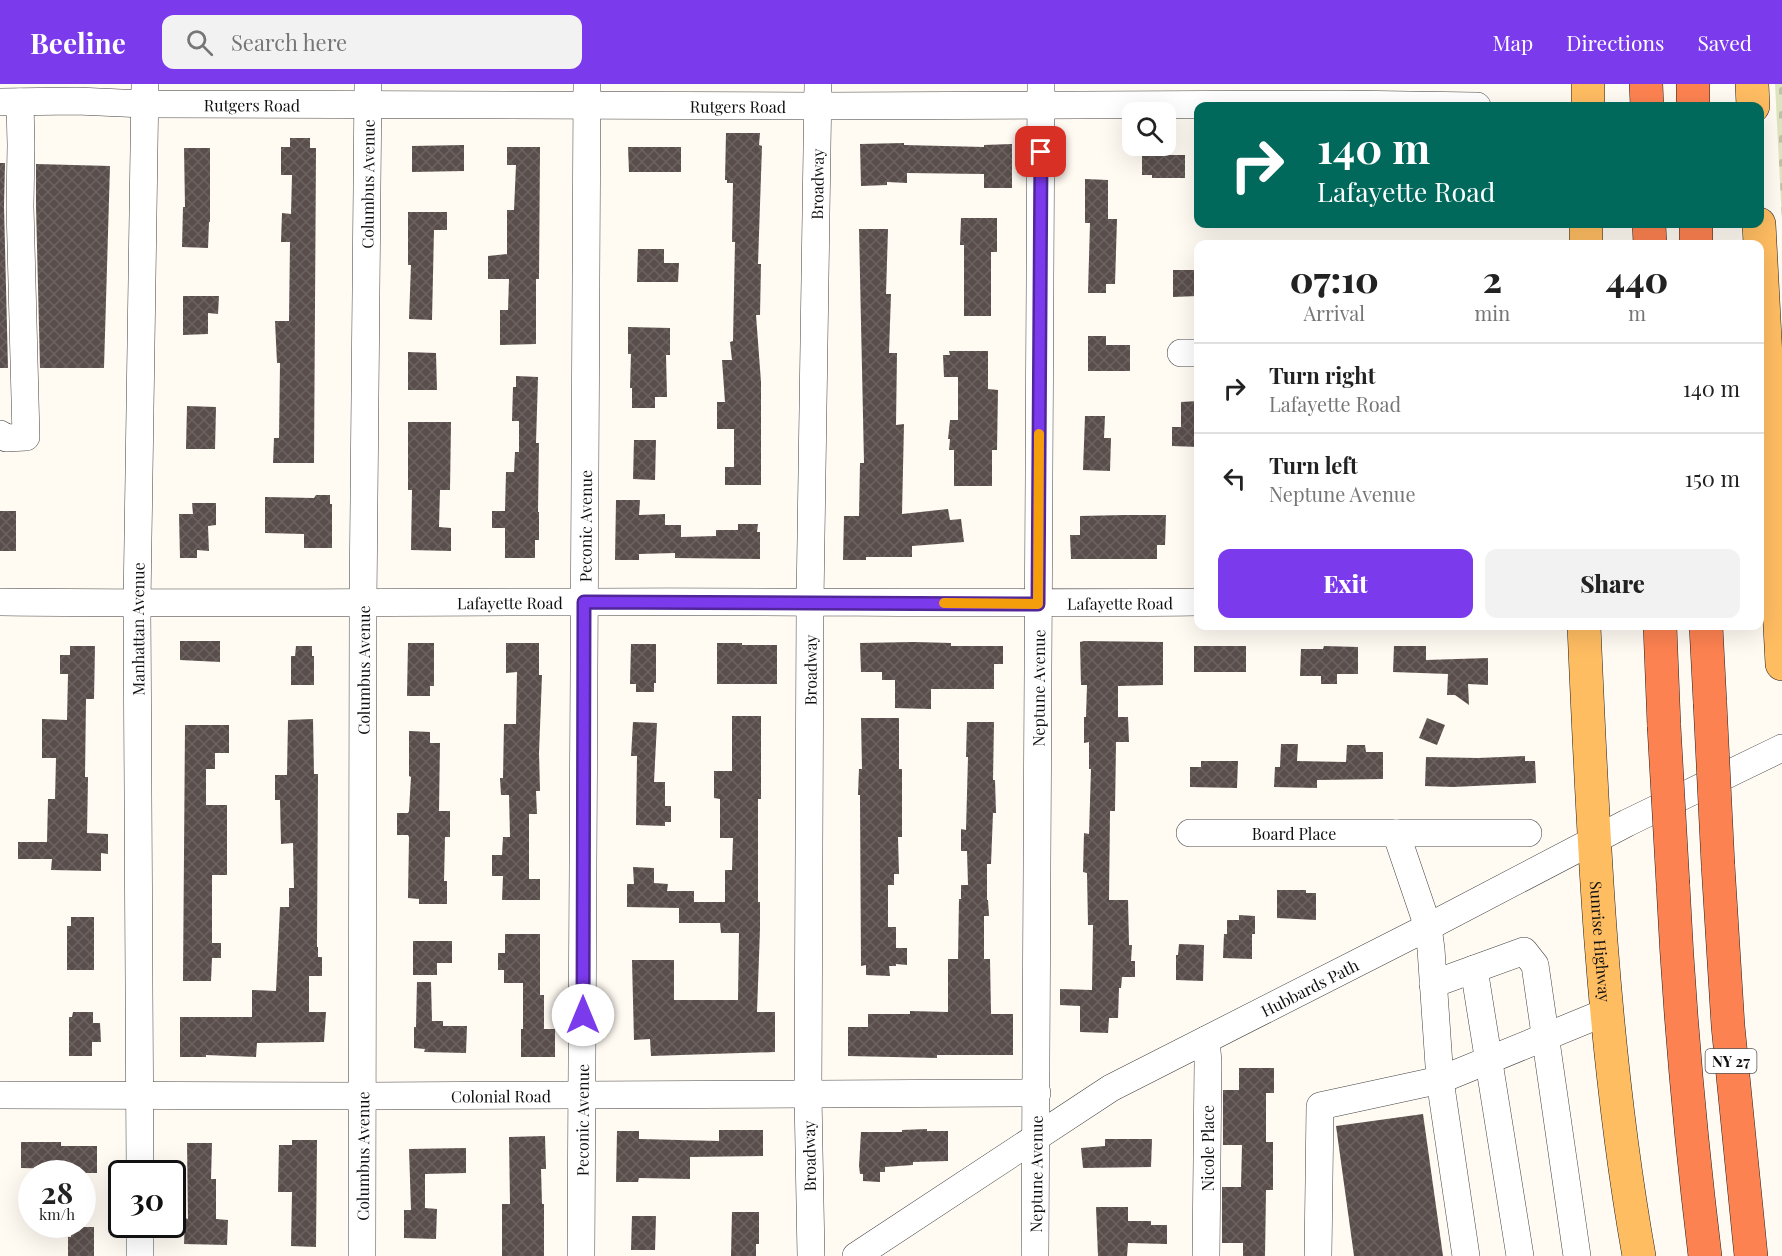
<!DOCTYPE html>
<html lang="en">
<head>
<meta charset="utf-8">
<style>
	body { margin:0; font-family:"Playfair Display",serif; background:#f2f2f2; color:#222; height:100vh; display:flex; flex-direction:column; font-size:22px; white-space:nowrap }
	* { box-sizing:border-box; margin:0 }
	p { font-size:20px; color:#767676 }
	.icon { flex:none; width:33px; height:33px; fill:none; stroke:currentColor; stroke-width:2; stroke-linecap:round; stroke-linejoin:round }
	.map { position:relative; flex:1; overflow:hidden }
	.drawer { position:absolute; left:1194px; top:156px; width:570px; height:390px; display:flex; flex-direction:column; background:#fff; border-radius:12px; box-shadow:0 6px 24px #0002 }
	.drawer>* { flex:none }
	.hud { position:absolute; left:1194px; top:18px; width:570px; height:126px; border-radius:12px; box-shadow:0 6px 24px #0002; background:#00695c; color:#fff; overflow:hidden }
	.controls { position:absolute; left:1122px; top:18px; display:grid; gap:12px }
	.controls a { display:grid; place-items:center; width:54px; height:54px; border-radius:12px; background:#fff; box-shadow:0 6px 24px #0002; font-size:30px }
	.speed { position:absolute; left:18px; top:1076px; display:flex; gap:12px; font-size:30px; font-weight:700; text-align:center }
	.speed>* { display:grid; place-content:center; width:78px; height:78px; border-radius:50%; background:#fff; box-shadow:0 6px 24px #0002; line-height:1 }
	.speed small { font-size:15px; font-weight:400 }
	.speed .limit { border:3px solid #111; border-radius:9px; background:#fff; color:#111 }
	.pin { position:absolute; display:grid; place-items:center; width:51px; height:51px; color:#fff; margin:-26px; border-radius:12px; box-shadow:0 3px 9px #0006 }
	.me { position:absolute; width:66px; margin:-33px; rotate:0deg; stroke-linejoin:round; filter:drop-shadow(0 0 4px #0008) }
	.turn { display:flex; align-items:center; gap:21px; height:126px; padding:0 24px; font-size:27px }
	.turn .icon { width:78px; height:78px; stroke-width:2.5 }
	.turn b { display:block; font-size:42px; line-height:51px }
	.eta { display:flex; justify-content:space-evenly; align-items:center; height:102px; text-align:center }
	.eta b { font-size:36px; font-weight:800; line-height:42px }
	.button { display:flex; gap:12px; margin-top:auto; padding:12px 24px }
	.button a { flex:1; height:69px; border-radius:12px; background:#7c3aed; color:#fff; font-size:24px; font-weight:800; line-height:69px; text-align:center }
	.button a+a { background:#f2f2f2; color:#222 }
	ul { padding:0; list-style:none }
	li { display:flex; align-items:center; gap:18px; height:90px; padding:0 24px; border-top:2px solid #e0e0e0 }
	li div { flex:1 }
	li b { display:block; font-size:22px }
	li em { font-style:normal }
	header { display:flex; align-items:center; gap:36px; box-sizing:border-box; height:84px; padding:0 30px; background:#7c3aed; color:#fff }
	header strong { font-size:28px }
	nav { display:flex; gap:33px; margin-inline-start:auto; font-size:21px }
	.search { width:420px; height:54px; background:#f2f2f2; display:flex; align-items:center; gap:15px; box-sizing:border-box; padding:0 21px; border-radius:12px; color:#767676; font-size:22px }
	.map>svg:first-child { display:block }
</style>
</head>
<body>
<header>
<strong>Beeline</strong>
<div class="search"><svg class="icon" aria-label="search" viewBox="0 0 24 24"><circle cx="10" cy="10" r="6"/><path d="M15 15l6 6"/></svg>Search here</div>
<nav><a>Map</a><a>Directions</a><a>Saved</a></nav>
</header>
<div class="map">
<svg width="1782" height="1172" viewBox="0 0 1782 1172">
	<defs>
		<pattern id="cemetery-stones" width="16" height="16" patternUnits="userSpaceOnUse" patternTransform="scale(1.5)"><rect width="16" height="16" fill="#dee4c0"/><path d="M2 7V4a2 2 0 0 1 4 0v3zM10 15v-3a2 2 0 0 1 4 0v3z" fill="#bdc2a4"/></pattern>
		<pattern id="building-cross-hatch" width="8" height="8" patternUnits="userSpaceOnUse" patternTransform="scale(1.5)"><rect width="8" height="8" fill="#594e4b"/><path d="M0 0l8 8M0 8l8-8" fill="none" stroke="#6c6361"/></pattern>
	</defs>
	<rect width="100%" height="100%" fill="#fffaf2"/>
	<path fill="url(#cemetery-stones)" d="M1775,0H1782V138Z"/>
	<path fill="url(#building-cross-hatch)" d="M726,49H760L759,61L762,62L758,180H761L760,231H756L761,298V401H725V383H734V345H717V318H725L722,276H732L730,258L733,257L735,158H732L733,99H727V96H725Z
		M290,54H310V64H316L314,379H273L274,354H279L280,279H277L275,237H289L290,158H281L282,129L291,130L292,91H281V63H290Z
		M904,59V61L984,63V61L1012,60V104H984V90L907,89V99L887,98V101L861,102L860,60Z
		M464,61V87L412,88V62Z
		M507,63H540L539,195H536V260L500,261V226H508L509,195H488V172L507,170V126H514L516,81H507Z
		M628,63H681V88H629Z
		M184,64H210V138H209L208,164L182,163L183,123H185Z
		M1142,71H1185V94H1152V91H1142Z
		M0,79H5L4,122L8,284H0Z
		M36,80L110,82L104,284H40L36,122Z
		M1085,95L1108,96V135H1117L1115,200H1106V209H1088L1090,139H1085Z
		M408,128H447V146H434L432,236L409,235L411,181H408Z
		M961,134H997V168H991V232H964V161H960Z
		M859,145H888L886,210H891L889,269H897L896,341L904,340L902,430L948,425L950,436L961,435L964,458L912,462V473H866V476H843L844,432H859L860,379H864Z
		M638,165H664V179H679L678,198H637Z
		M1173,186H1198V212L1173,213Z
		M183,212H219L218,230L208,229V250L183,251Z
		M628,243L670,244V271H666L667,313H655V324H632V304H630L631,270H628Z
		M1088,252H1106V261H1130V287H1088Z
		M949,267H988V305L998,306L997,366H992V402H954V366H949L950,355H948L950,336H958V293H944L943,271H950Z
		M408,268L436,269L437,306H408Z
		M516,292L538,293L536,359H539L538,428H539V456H535V474H505V444H492V427H505L506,388H514L515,368H519V337H512L513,303H516Z
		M1198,317V363L1172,362V343H1181V318Z
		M187,322L216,323L215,365H186Z
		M1085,332H1105L1104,354H1111L1110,387L1083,386Z
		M408,338H451L450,406H440L439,443L451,444V467L411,466L412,406H408Z
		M634,356H656L655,396L633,395Z
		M316,411H330V420H332V464H304V450L265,449V413L314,414Z
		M616,416H640L639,431L665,430V441H681V453L716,452V446H738V440H758L757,448H760V475L675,474V469L639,470V476H615Z
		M192,419H216V441L208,442L209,467L197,466V474H180L179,430H193Z
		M0,427H16V467H0Z
		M1125,431H1166L1165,461H1157V475H1071L1070,451H1080V432Z
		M180,557H220V578L180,576Z
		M1084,557L1163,558V601L1118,602V633H1128L1129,658H1116L1115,727H1110L1109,816H1128L1129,861H1132L1131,877H1135V893H1122L1121,904H1119L1118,934H1109L1108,949L1080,948V922L1060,921V905L1092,906L1093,841H1088L1087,789L1083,788L1084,749L1089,750L1091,685H1089V658L1084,659V633H1086L1087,601H1081L1080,558Z
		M914,558L951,559V562H1003V580H994V605H931V625L895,624V596H882V588H861L860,559Z
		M408,559H434V602H430V612H407Z
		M506,559H539V591H542L539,669L540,707H536L537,730H529V795H540V816H502L503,792H492V771H502L503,753H510L509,711H501L500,694H503L504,640H516L517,588L506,589Z
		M717,559H742V561H777V600H717Z
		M631,560H656V599H654V608H636V600H630Z
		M70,562H95L94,615H86L85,693H88L87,749L108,750V770L101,769V787L51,786L52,775H18V758H47L48,715H55L56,674H42V635L67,636L68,590H60V571H70Z
		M296,562H312V572H314V601H291V572H295Z
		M1194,562H1246V588H1194Z
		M1324,562L1358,563V590H1337V600H1321V592H1300L1301,565H1323Z
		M1394,562H1426V576L1488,574V601L1468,600L1469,621L1455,611H1447L1448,590L1393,588Z
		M732,632H761V715H758V818H760V845L757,928H775V968L651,972L650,955L634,956L632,876H674V916H738L739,849H721L720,839H679V824L627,823V800H634L633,783L654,784V799L668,800L667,807H694V818H725V786H732L733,754H720V715L714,714V687H732Z
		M861,634H899V685H902V753H898L899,790H894V801H888V843H896V864H907V881L896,880V882H889L890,892L866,891V881L861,882L860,711H858L859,685H862Z
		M1427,634L1445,641L1437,661L1419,654Z
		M313,635L314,690H318L317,863H318V873H322V892H309V928H326L324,958L257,959L256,973L206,971V973H180V933H252V906L276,907L280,823H289V804H294L293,759L281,760L280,716H275V691H287L288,636Z
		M633,638L657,639L654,698H665V722H671V738H665V742L636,741L637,672H631Z
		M967,638H994L993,696H995L996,729H993L991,780H987V816H988L989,832H984V875H990L991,930H1013V971H937V974L848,972V943H868V930H910V927L948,928V875H958L959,815H961V801H968L967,767H961V745L966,746L968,673H966Z
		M185,641H229V669H215V685H206V721H227V791H212V859H221V874H212L211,897H183Z
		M409,647L430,648V659H440L439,727H450V753H445L444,797H447V820H419V815L408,814L409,753L408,751H397V729H408L409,727L411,693L409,692Z
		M1281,660H1298L1297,677L1346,678L1347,661H1365L1366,668H1383V695L1317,696V704L1274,703L1275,683H1280Z
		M1525,672V677H1535L1536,699L1453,703L1425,702L1426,673L1478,674Z
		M1201,677H1238L1237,704L1190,703V683H1201Z
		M1277,806H1306V809H1316V836L1277,834Z
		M1239,831L1255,832V850H1252V875L1223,874L1224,850H1227V836H1239Z
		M71,833H94V886H67V842H71Z
		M505,850H540V911H544V945H555V973H521V945H523V899H504V886H498V869H505Z
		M413,857H452V879H437V891H413Z
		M1179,860L1204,861L1203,897L1176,896V871H1178Z
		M417,898H431L432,937H443V942H467L466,969L424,968L425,965L414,964V943H416Z
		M73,928H93V939H100L101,958H92V972H69V933H72Z
		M1239,984H1274V1009H1266V1058H1273V1106H1266L1265,1172H1243V1159H1222V1103H1241L1242,1061H1223V1006H1239Z
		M1423,1030L1443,1172H1354L1336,1042Z
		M927,1045V1047H948V1077L913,1078V1081L885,1083V1088H880V1098L863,1097V1090H860L859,1082L861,1048H902V1046Z
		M719,1046H763V1072L690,1073V1095L639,1094L638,1098H616L617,1047H639V1055L719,1057Z
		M545,1052L546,1085H541L542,1120H544V1172H502V1120H510L509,1053Z
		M1105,1055H1152L1151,1083L1083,1084L1081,1064L1105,1062Z
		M292,1056H317L316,1163L291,1162L292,1108H278L279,1061H292Z
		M21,1058H61V1062H97V1089H74V1085L21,1084Z
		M187,1059H212L211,1095H216V1135L228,1136L227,1161L184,1160L185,1134L188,1135Z
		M466,1064V1089L425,1090V1124L437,1125L436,1155L404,1154V1126H411L409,1065Z
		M1096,1123H1128V1137H1151V1141H1167V1160L1128,1159L1127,1172H1098Z
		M732,1128H759V1160H756V1172H731Z
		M632,1132H656L655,1166H631Z
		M71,1143H94V1172H68V1153H71Z"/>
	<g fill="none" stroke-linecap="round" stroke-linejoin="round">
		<g stroke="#424242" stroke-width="28">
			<g id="minor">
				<path id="s1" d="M0,18L77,17L144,20L818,22L1343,20L1477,22"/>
				<path d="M1181,269H1198"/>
				<path d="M0,350L6,354L26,353L20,122L21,61L20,18"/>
				<path id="s2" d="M0,518C195,520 389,518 584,518C789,517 994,520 1198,518"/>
				<path id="s3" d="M1190,749H1528"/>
				<path d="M1396,749L1428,843L1431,865L1440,996L1466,1172"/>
				<path d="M1474,885L1520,1172"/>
				<path d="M1433,900L1524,867L1535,881L1577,1172"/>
				<path d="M1206,956L1208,978L1206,1172"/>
				<path id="s4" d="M0,1011L362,1012L1037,1009"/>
				<path id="s5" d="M140,1089L137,520L145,0"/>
				<path d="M140,1172V1140"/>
				<path id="s6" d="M362,1172L363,519L368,0"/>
				<path id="s7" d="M581,1172L587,0"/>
				<path id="s8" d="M811,1172L808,1011L810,518L818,0"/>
				<path id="s9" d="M856,1172L1111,1004L1428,843L1627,739L1782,664"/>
				<path id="s10" d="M1035,1172L1041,0"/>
				<path d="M1318,1172L1320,1022L1440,996L1606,928"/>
			</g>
		</g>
		<g stroke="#202020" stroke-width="34">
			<g id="major">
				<path d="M1752,0L1753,22"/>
				<path d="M1588,22V0"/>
				<path d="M1759,140L1782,580"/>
				<path d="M1586,160V140"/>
				<path id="s11" d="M1584,542C1593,752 1602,964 1639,1172"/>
			</g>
		</g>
		<g stroke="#202020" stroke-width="34">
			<path id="highway" d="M1646,0L1647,22
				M1693,0V22
				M1649,140L1650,160
				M1696,140V160
				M1660,542L1664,642
				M1706,542L1710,619
				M1718,781L1728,942L1751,1172
				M1673,801C1679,925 1690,1049 1705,1172"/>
		</g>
		<use href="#minor" stroke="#fff" stroke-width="27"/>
		<use href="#major" stroke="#ffbd62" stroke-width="33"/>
		<use href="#highway" stroke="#fd8251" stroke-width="33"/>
		<g stroke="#202020" stroke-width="34" stroke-linecap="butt">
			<path id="highway-bridge" d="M1710,619L1718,781
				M1664,642L1673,801"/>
		</g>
		<use href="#highway-bridge" stroke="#fd8251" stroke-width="33"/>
	</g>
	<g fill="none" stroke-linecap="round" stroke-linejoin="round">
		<g stroke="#51269a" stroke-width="15">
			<path id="route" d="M583,931L584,518L1038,520L1041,68"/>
		</g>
		<use href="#route" stroke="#7c3aed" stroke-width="10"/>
		<path stroke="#f59e0b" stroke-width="10" d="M944,519L1038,520L1039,350"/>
	</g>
	<g text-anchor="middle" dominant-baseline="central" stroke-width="6" stroke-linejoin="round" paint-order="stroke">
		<rect fill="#fff" stroke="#575757" stroke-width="1.5" x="1705.5" y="965" width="51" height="24" rx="4.5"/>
		<g font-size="15" font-weight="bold" fill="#0f0f0f">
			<text x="1731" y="977">NY 27</text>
		</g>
		<g font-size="16" fill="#0f0f0f" stroke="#fff">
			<text stroke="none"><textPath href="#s1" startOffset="252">Rutgers Road</textPath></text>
			<text stroke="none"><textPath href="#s1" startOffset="738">Rutgers Road</textPath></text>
			<text stroke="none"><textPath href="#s6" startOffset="1072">Columbus Avenue</textPath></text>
			<text stroke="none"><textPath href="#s8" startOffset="1072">Broadway</textPath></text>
			<text stroke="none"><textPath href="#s7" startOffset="730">Peconic Avenue</textPath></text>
			<text stroke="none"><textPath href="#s2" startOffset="510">Lafayette Road</textPath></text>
			<text stroke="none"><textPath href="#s2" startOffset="1120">Lafayette Road</textPath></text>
			<text stroke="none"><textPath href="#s5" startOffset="544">Manhattan Avenue</textPath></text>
			<text stroke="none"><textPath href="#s6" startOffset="586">Columbus Avenue</textPath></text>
			<text stroke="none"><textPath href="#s8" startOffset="586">Broadway</textPath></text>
			<text stroke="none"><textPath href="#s10" startOffset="568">Neptune Avenue</textPath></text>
			<text stroke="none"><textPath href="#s3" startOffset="104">Board Place</textPath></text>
			<text stroke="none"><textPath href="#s11" startOffset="316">Sunrise Highway</textPath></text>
			<text stroke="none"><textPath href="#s9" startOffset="528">Hubbards Path</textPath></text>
			<text stroke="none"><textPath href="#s4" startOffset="501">Colonial Road</textPath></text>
			<text stroke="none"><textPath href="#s7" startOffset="136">Peconic Avenue</textPath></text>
			<text transform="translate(1207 1064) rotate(-90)">Nicole Place</text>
			<text stroke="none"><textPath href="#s6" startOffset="100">Columbus Avenue</textPath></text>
			<text transform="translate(809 1072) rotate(-91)">Broadway</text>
			<text stroke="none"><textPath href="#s10" startOffset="82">Neptune Avenue</textPath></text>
		</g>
	</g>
</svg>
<div class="controls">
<a><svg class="icon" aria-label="search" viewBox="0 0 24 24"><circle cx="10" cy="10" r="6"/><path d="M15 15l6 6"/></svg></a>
</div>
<div class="speed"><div>28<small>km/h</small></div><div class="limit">30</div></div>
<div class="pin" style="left:1041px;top:68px;background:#d93025"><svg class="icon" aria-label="arrive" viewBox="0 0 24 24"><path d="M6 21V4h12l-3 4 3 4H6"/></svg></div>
<svg class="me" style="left:583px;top:931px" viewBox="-20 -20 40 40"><circle r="19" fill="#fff"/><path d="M0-13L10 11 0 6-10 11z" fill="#7c3aed"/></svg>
<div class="hud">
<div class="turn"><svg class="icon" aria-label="right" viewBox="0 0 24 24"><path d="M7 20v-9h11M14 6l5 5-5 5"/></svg><div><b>140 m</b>Lafayette Road</div></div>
</div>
<section class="drawer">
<div class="eta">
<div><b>07:10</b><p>Arrival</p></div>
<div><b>2</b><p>min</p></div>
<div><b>440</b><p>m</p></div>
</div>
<ul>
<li><svg class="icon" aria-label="right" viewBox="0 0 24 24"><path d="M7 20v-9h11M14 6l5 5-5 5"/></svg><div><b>Turn right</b><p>Lafayette Road</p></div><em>140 m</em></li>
<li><svg class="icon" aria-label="left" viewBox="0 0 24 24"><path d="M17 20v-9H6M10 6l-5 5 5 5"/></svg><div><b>Turn left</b><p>Neptune Avenue</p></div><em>150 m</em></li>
</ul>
<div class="button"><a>Exit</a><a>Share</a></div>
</section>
</div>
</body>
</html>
